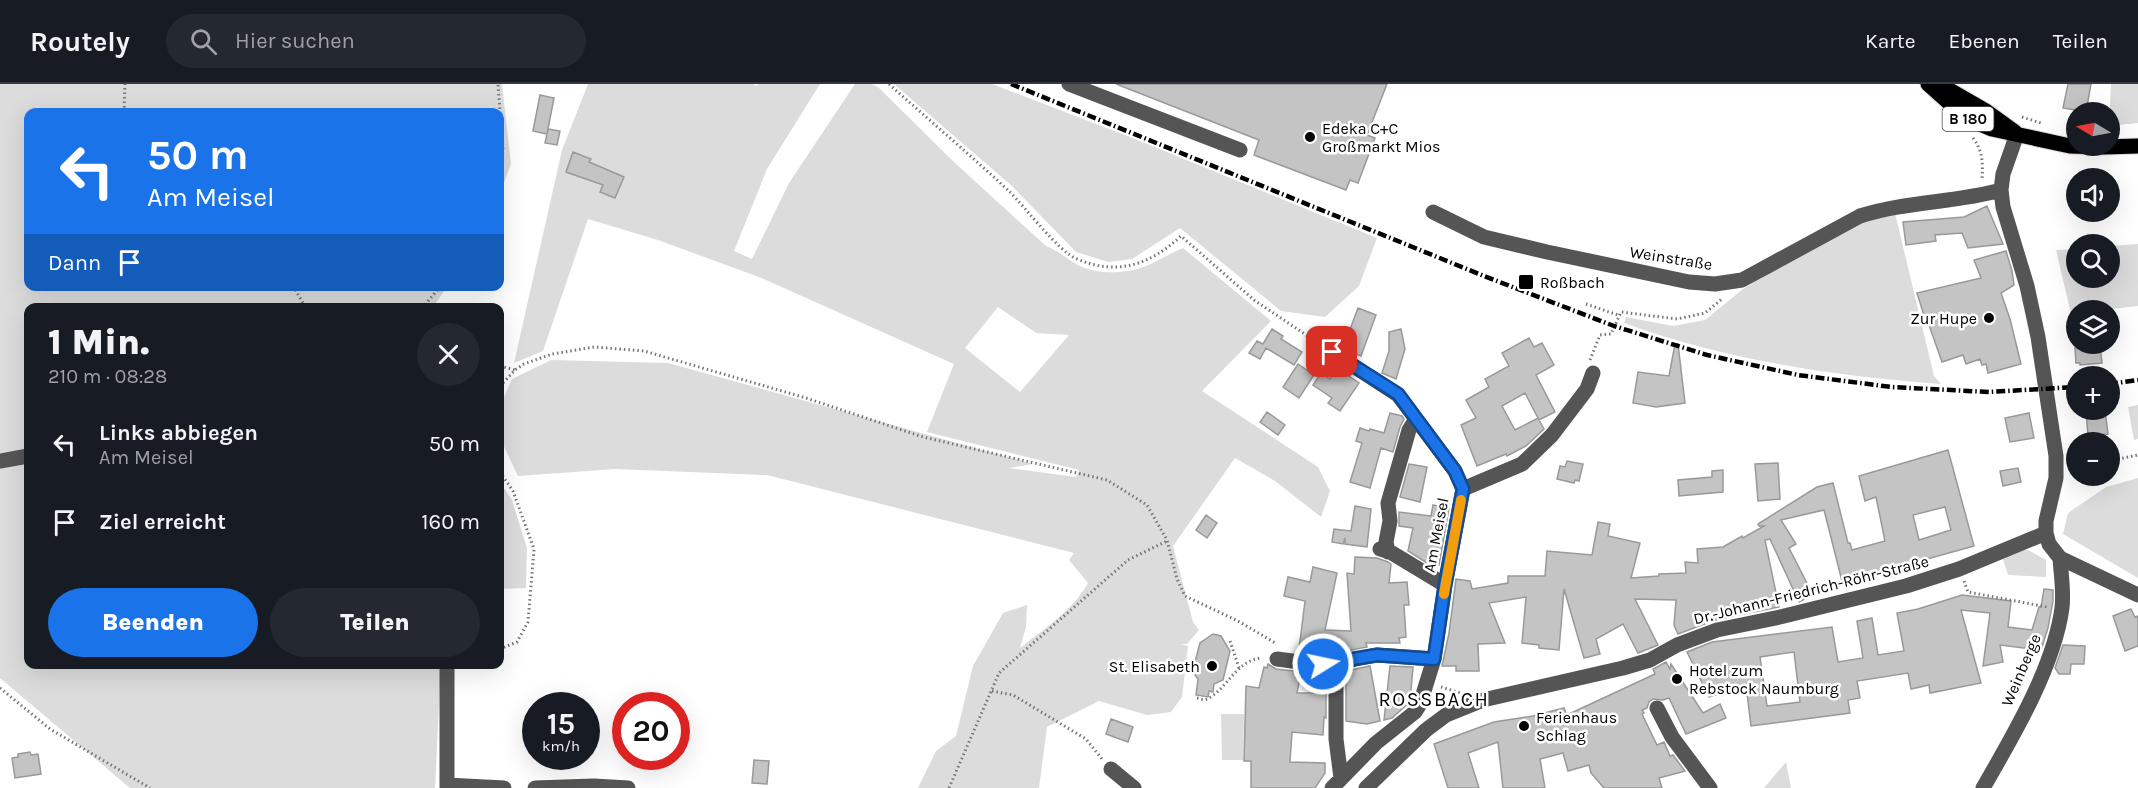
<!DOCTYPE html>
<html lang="de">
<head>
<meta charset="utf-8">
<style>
	body { margin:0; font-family:Karla,sans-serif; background:#242831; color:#f1f3f6; height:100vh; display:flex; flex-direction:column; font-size:22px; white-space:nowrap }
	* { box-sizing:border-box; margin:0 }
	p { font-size:20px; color:#9ea1a6 }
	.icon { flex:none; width:33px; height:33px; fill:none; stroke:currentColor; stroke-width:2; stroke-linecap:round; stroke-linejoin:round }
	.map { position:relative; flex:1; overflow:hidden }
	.drawer { position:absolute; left:24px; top:219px; width:480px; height:366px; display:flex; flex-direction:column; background:#171b24; border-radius:12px; box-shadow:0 6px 24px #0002 }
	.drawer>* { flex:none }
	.hud { position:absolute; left:24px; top:24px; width:480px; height:183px; border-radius:12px; box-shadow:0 6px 24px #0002; background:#1a73e8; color:#fff; overflow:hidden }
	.needle { width:39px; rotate:280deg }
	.fabs { position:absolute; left:2066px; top:18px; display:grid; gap:12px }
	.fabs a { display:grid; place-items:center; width:54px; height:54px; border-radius:50%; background:#171b24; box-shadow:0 6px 24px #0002; font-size:30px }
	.speed { position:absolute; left:522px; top:608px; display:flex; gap:12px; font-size:30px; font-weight:700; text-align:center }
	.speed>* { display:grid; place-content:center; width:78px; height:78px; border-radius:50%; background:#171b24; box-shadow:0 6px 24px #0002; line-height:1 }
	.speed small { font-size:15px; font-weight:400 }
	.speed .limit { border:9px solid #d22; background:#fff; color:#111 }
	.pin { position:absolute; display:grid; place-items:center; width:51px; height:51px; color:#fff; margin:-26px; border-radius:12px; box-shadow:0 3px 9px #0006 }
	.me { position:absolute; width:66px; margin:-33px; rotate:80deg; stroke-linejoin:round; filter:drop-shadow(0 0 4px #0008) }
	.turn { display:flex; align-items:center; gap:21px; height:126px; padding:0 24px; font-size:27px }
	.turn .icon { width:78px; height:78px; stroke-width:2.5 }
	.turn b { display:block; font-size:42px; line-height:51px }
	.then { display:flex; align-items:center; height:57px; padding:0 24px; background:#0003; gap:12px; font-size:22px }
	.round { display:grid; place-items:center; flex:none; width:63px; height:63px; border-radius:32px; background:#242831 }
	.headline { display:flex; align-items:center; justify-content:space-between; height:102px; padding:0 24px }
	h1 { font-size:36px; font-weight:800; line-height:45px }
	.action { display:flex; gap:12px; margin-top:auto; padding:12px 24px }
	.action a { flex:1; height:69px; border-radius:36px; background:#1a73e8; color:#fff; font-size:24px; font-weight:800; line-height:69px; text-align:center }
	.action a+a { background:#242831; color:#f1f3f6 }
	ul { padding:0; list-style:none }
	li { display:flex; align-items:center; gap:18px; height:78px; padding:0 24px }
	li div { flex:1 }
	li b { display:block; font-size:22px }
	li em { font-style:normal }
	header { display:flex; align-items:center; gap:36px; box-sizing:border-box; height:84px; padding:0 30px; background:#171b24; border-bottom:2px solid #363941 }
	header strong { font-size:28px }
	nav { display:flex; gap:33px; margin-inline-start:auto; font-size:21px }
	.search { width:420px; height:54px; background:#242831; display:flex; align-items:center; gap:15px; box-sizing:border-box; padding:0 21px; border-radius:33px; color:#9ea1a6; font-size:22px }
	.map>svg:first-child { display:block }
</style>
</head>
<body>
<header>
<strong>Routely</strong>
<div class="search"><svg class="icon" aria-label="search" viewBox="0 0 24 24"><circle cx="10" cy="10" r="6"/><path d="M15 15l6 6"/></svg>Hier suchen</div>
<nav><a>Karte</a><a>Ebenen</a><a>Teilen</a></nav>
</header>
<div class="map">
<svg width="2138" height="704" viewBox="0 0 2138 704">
	<rect width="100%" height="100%" fill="#fff"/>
	<path fill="#dcdcdc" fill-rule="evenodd" d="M0,0H502L511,80L500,109V28H28V202L447,203L433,223L28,224V580L441,581L435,704H130L0,594Z
		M588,0H753L757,2L758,0H820L767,85L734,167L752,175L789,99L855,0H872L879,4L956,80L1046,162C1059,167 1067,175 1078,181C1097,191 1126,190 1146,182C1159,177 1170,169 1183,164L1271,237L1202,307L1318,383L1330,407L1321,433L1275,397L1235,374L1173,462L1193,538L1199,546L1187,560H1181L1188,562L1182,613L1171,628L1147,631L1099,617L1047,643L1039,704H918L936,667L956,652L973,582L1003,529L1027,521L1026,543L1020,564C1044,545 1073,526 1088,499L1069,476L1074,469L767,391L615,385L518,392L500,354L501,320L512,295L551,276L668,279L1033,380L1009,384L1076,393L1079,386L927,348L954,280L759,193L658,156L588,135L543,267L514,279L562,66ZM998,223L1036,249L1069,251L1020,308L965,264Z
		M894,0H992L1130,53L1377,154L1359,202L1325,233L1281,227L1180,144L1132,175L1108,178L1076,168L1012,102Z
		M2111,0H2138V39L2109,42Z
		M1894,125L1934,292L1941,300C1833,292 1726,276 1624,239L1626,233L1673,242L1705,236L1743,205L1789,177L1866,135Z
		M2138,160V222L2101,226H2076V230H2071L2056,166L2076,165V194H2109V162Z
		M2138,321V355L2134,356L2128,323Z
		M2138,394V494L2063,450L2068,429L2106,403Z
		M500,398L512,416L527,464L526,504L500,505Z
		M2017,466H2028L2046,476V493L2008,491L2003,475Z
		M1221,630H1244L1243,676H1222Z
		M1786,678L1791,704H1764Z"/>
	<path fill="#c4c4c4" stroke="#999" stroke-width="1.5" fill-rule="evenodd" d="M1116,0H1387L1367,51L1375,54L1358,99L1350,96L1346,106L1254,71L1259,56Z
		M2068,0H2091L2086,28L2063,24Z
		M540,11L554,14L547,50L533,47Z
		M548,45L560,47L557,61L545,59Z
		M573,68L591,75L589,78L624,93L615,114L600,108L603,101L566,88Z
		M1987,122L2003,160L1968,164L1962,149L1935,151L1936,157L1906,161L1903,138L1964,133Z
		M2006,167L2012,187L2014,201L2001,209L2010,235L2021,280L1988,289L1986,280L1982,281L1980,275L1966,280L1963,271L1942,278L1929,241H1927L1917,209L1981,194L1974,176Z
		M1358,224L1376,231L1361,272L1343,264Z
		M1272,245L1283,252L1281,255L1302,268L1294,281L1266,264L1260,275L1249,269L1257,257L1263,260Z
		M1401,245L1405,265L1396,295L1382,289L1389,267V248Z
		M1529,254L1534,263L1542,259L1554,281L1536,291L1555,328L1539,336L1525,309L1502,322L1515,346L1538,334L1544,345L1526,362L1507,372L1506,370L1477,382L1461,341L1476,334L1466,316L1489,303L1485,295L1509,282L1502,269Z
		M1675,260H1678L1685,319L1656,323L1633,319L1638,288L1669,292Z
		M2100,261L2102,279L2080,281V279H2076L2075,264Z
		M1298,280L1314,291L1299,314L1283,303Z
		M1337,284L1359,299L1340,327L1328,319L1332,314L1313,301L1321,289L1330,295Z
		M2086,326H2105L2108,350L2088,352Z
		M1267,328L1285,341L1278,351L1260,338Z
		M1390,329L1402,332L1404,335L1400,343L1393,368L1381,364L1370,404L1350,398L1362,359L1356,357L1360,344L1369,347L1370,345L1384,349Z
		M2029,329L2034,354L2010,358L2005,334Z
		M1948,366L1974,462L1859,494L1860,496L1843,501L1824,426L1781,436L1796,460L1789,464L1813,511L1799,518L1770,455L1765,456L1779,523L1715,536L1678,550L1674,541L1676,516L1635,515L1658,561L1638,569L1623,540L1596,555L1600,570L1584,574L1564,505L1559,566L1539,564V561L1522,559L1526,513L1489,519L1505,559L1478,560L1479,587H1456V582H1442L1449,549L1456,495L1470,497L1472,505L1508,499V492H1545L1547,467L1592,471L1598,438L1610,440L1608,452L1640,459L1631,494L1659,492V490L1686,489L1685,478L1698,479L1697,465L1723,463L1742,452L1743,454L1764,442H1759L1758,440L1817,403L1833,399L1848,459H1850L1852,466L1885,457L1876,413L1865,417L1859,392ZM1945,423L1951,446L1919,456L1913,431Z
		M1567,377L1583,380L1579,397L1575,396L1574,399L1557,395L1560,382L1565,383Z
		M1778,379L1780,415L1758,417L1755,380Z
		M1409,380L1427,383L1420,418L1400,413Z
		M2018,384L2021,398L2003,402L2000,387Z
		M1723,386V408L1679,412L1678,396L1712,393V387Z
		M1433,421L1449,424L1439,481L1427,479L1408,467L1413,444L1399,442V428L1431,432Z
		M1355,422L1371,425L1367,463L1345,460V454L1343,460L1332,458L1334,445L1351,447Z
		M1206,431L1217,439L1207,454L1196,446Z
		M1355,473L1377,474L1388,478L1391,480L1389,499L1407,498L1409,521H1404L1406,553L1399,554L1400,559H1366L1367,563L1331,570L1299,565L1305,517L1284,512L1288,493L1310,498L1313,483L1337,489L1325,546L1351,547L1347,489L1354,490Z
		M2044,505L2053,506V517L2048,544L2041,566L2000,561L2003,578L1983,582L1990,529L1961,526L1981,599L1930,609L1929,601L1911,605L1908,589L1857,597L1860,614L1848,616L1850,629L1751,642L1746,601L1709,613L1687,568L1712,558L1832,543L1838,578L1863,574L1857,537L1872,534L1878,571L1904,567L1897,529L1918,525L1962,511L2011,517L2008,543L2032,546L2039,523H2041ZM1794,568L1800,618L1767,622L1760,573Z
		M2131,525L2135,533L2138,532V562L2125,567L2113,532Z
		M1213,550L1221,552L1230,567L1223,596L1214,600L1213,608L1209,607L1208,613L1196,611L1198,595L1195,591L1199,579L1195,578L1200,559Z
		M2063,561L2085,562L2084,580H2071L2070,590H2059L2055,584Z
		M1666,578L1670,585L1671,580L1703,629L1720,620L1726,634L1686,650L1669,614L1663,616L1653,615L1649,618L1647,624L1642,626L1644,629L1642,630L1657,661L1664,658L1670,672L1673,671L1685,687L1659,694L1662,704H1604L1591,689L1589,681L1568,687L1563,669L1540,675L1545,704H1503L1498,658L1468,669L1479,704H1448L1434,660L1494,638L1533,632L1564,624L1567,631L1655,590L1653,585Z
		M1268,580L1276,585L1301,588L1297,609H1326V634L1324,633L1323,651L1292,648L1290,678L1325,679V689L1315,704H1251V677H1244L1246,602L1259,604L1264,583L1267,584Z
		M1370,582L1380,637L1367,640L1346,637V587Z
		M1390,582L1413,583L1410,618L1392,634L1384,636Z
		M1111,635L1133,643L1128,658L1106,650Z
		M30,668L31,671L38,670L41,690L15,694L12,674L18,673V670Z
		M754,676L769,677L767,700L752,699Z"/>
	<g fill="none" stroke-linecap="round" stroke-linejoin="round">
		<g stroke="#dbdbdb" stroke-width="17">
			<path id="major" d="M1928,0L1966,34L1992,45L2070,62L2104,63L2138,62
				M1939,0L1986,27L2015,48"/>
		</g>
		<path stroke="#777" stroke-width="3" stroke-dasharray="1.5 3" stroke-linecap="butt" d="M889,0C929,36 970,71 1009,107C1025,123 1059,168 1077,175C1117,192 1150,181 1181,152L1254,216L1321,261
			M498,1L503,66L500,88
			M124,28L125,0
			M2022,33L2041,39
			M1973,54C1983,67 1983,80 1982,96
			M293,202L306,224
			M1586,220L1618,231
			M422,224L441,202
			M1590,276L1600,251L1611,250L1621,228L1677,235L1705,229L1722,215
			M500,282L515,286
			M500,302L515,286L524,280L552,270L594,263L644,267L806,314L923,353L1107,396L1147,421L1167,456L1177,495L1185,512L1238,537L1277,560
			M2109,377L2138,371
			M500,388L513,407L534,465L528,538L517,558L500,565
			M1964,497L1968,508L2047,523
			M1230,557L1239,584
			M1441,603L1461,609
			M0,604L50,645L150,704
			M992,607L1013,611L1086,655L1102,675
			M1197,614L1205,616C1228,606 1235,576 1262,574
			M949,704L999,589L1128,476L1167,457"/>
		<path stroke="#555" stroke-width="15" d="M1069,0L1240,66
			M2017,50L2003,90L2001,106L2003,123L2027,202L2038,253L2056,372V394L2046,437V449L2049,460L2060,474L2138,511
			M1433,128L1484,153L1547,168L1689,198L1715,200L1742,196L1860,132C1907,117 1955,119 2001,106
			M1332,268L1398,311L1455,387L1463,405L1445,501L1434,575L1420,620L1415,628L1376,659L1332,704
			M0,377L28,372
			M1463,405L1522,380L1552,351L1587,305L1593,289
			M1380,465L1392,469L1445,501
			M1388,468L1386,458L1390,437L1388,419L1409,346L1416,335
			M1277,575L1323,581L1377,571L1434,575
			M1336,578V655L1341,694
			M1657,624L1672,653L1710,704
			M1111,685L1134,704
			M447,701L504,704
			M447,704V580
			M535,704L594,702L628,704
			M1366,704L1426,646L1446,631L1483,616L1623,584L1650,576L1677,561L1717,546L1780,533L1906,502L1959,485L2046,449
			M1983,704C2013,652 2054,583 2062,524C2064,507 2061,491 2060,474"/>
		<use href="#major" stroke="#000" stroke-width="15"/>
		<path stroke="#000" stroke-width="4.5" stroke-dasharray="9 3 1.5 3" stroke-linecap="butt" d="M1011,0L1484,192L1614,242L1707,271L1798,291L1891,303L1989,308L2076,303
			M2109,300L2138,296"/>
	</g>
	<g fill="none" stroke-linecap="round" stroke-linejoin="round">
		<g stroke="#114b97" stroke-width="15">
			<path id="route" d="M1323,580L1377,571L1434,575L1445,501L1463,405L1455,387L1398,310L1332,268"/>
		</g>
		<use href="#route" stroke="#1a73e8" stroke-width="10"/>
		<path stroke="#f59e0b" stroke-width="10" d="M1444,510L1461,416"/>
	</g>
	<g fill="#000" stroke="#fff" stroke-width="2">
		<circle cx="1310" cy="53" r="6"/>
		<rect x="1518" y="190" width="16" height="16" rx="3"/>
		<circle cx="1989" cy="234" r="6"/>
		<circle cx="1212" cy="582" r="6"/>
		<circle cx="1677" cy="595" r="6"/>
		<circle cx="1524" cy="642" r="6"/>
	</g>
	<g text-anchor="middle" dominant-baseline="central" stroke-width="5" stroke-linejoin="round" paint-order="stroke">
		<rect fill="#fff" stroke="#4c4c4c" stroke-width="1.5" x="1942.5" y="23" width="51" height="24" rx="4.5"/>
		<g font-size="15" font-weight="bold" fill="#000">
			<text x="1968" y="35">B 180</text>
		</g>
		<g font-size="16" fill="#000" stroke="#fff" text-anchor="start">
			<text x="1322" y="44">Edeka C+C<tspan x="1322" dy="18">Großmarkt Mios</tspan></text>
			<text x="1540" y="198">Roßbach</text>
			<text x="1977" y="234" text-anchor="end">Zur Hupe</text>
			<text x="1200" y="582" text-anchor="end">St. Elisabeth</text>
			<text x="1689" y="586">Hotel zum<tspan x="1689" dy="18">Rebstock Naumburg</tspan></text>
			<text x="1536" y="633">Ferienhaus<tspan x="1536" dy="18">Schlag</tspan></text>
		</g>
		<g font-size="16" fill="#000" stroke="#fff">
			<text transform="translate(1671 174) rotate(9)">Weinstraße</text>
			<text transform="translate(1436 451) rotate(-79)">Am Meisel</text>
			<text transform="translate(1811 506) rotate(-14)">Dr.-Johann-Friedrich-Röhr-Straße</text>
			<text transform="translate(2021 586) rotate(-67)">Weinberge</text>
		</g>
		<g font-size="20" letter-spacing="1.5" fill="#000" stroke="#fff">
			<text x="1434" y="615">ROSSBACH</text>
		</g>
	</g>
</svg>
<div class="fabs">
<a><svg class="needle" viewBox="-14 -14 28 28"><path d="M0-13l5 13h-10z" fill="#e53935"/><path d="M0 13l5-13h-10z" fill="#9ea1a6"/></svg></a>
<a><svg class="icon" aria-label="sound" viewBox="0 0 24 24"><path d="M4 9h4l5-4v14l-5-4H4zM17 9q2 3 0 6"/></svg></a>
<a><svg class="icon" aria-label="search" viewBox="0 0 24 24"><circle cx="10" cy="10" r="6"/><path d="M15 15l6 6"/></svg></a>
<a><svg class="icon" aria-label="layers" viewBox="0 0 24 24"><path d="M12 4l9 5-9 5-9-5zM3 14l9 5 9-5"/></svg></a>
<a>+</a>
<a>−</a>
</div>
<div class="speed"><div>15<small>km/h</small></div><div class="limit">20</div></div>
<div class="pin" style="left:1332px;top:268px;background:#d93025"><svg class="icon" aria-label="arrive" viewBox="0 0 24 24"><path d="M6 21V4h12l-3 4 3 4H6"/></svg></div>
<svg class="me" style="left:1323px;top:580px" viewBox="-20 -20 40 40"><circle r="17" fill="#1a73e8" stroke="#fff" stroke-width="3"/><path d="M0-11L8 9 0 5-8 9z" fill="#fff"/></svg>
<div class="hud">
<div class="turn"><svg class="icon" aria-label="left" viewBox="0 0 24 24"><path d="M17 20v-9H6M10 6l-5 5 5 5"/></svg><div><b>50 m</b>Am Meisel</div></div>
<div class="then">Dann<svg class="icon" aria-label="arrive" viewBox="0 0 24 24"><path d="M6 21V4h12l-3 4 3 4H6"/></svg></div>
</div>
<section class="drawer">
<div class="headline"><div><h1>1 Min.</h1><p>210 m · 08:28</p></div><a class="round"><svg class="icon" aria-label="close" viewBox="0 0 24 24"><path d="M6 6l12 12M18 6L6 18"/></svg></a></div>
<ul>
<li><svg class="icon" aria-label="left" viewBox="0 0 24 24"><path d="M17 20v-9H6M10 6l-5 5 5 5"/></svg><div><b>Links abbiegen</b><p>Am Meisel</p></div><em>50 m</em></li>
<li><svg class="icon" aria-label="arrive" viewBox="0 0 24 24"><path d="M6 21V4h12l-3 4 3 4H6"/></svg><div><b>Ziel erreicht</b></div><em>160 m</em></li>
</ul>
<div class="action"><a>Beenden</a><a>Teilen</a></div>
</section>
</div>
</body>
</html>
